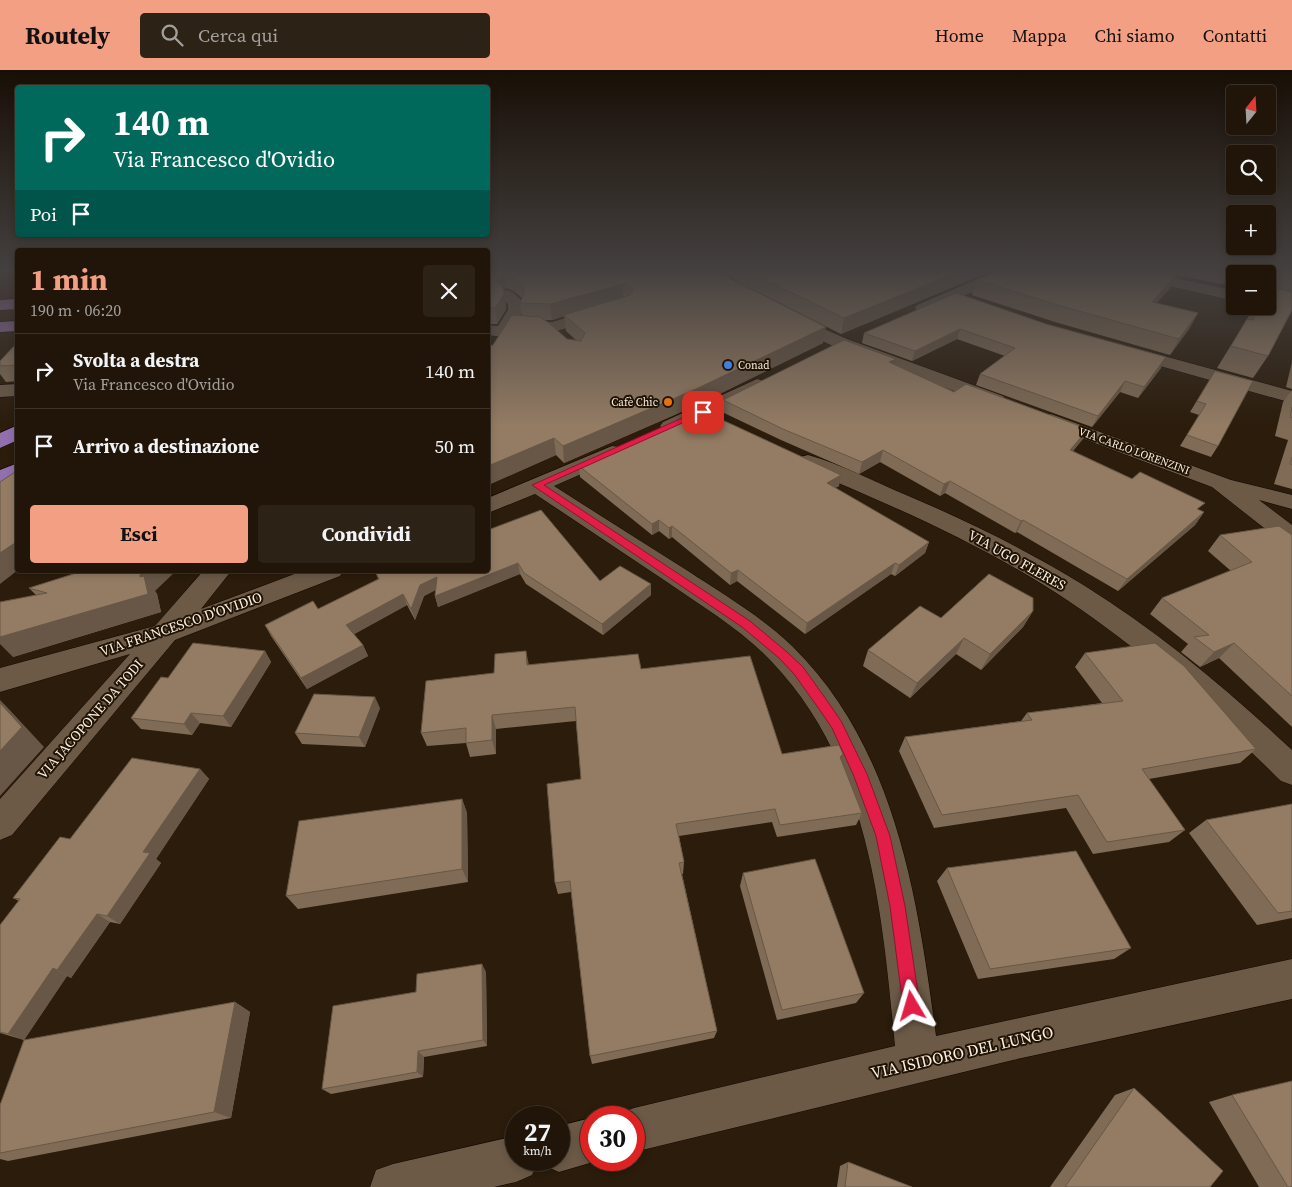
<!DOCTYPE html>
<html lang="it">
<head>
<meta charset="utf-8">
<style>
	body { margin:0; font-family:"Source Serif 4",serif; background:#2d2216; color:#f1f3f6; height:100vh; display:flex; flex-direction:column; font-size:19px; white-space:nowrap }
	* { box-sizing:border-box; margin:0 }
	p { font-size:16px; color:#a29f9c }
	.icon { flex:none; width:28px; height:28px; fill:none; stroke:currentColor; stroke-width:2; stroke-linecap:round; stroke-linejoin:round }
	.map { position:relative; flex:1; overflow:hidden }
	.drawer { position:absolute; left:15px; top:178px; width:475px; height:325px; display:flex; flex-direction:column; background:#201508; border-radius:5px; box-shadow:0 2px 8px #0003,0 0 0 1px #3d3429 }
	.drawer>* { flex:none }
	.banner { position:absolute; left:15px; top:15px; width:475px; height:152px; border-radius:5px; box-shadow:0 2px 8px #0003,0 0 0 1px #3d3429; background:#00695c; color:#fff; overflow:hidden }
	.needle { width:32px; rotate:18deg }
	.tools { position:absolute; left:1226px; top:15px; display:grid; gap:10px }
	.tools a { display:grid; place-items:center; width:50px; height:50px; border-radius:5px; background:#201508; box-shadow:0 2px 8px #0003,0 0 0 1px #3d3429; font-size:25px }
	.speed { position:absolute; left:505px; top:1036px; display:flex; gap:10px; font-size:25px; font-weight:700; text-align:center }
	.speed>* { display:grid; place-content:center; width:65px; height:65px; border-radius:50%; background:#201508; box-shadow:0 2px 8px #0003,0 0 0 1px #3d3429; line-height:1 }
	.speed small { font-size:12px; font-weight:400 }
	.speed .limit { border:8px solid #d22; background:#fff; color:#111 }
	.pin { position:absolute; display:grid; place-items:center; width:42px; height:42px; color:#fff; margin:-21px; border-radius:10px; box-shadow:0 2px 8px #0006 }
	.me { position:absolute; width:55px; margin:-28px; rotate:353deg; stroke-linejoin:round; filter:drop-shadow(0 0 4px #0008) }
	.turn { display:flex; align-items:center; gap:18px; height:105px; padding:0 15px; font-size:22px }
	.turn .icon { width:65px; height:65px; stroke-width:2.5 }
	.turn b { display:block; font-size:35px; line-height:42px }
	.then { display:flex; align-items:center; height:48px; padding:0 15px; background:#0003; gap:10px; font-size:19px }
	.round { display:grid; place-items:center; flex:none; width:52px; height:52px; border-radius:5px; background:#2d2216 }
	.overview { display:flex; align-items:center; justify-content:space-between; height:85px; padding:0 15px }
	h1 { font-size:30px; font-weight:700; line-height:38px; color:#f39f84 }
	.cta { display:flex; gap:10px; margin-top:auto; padding:10px 15px }
	.cta a { flex:1; height:58px; border-radius:5px; background:#f39f84; color:#111; font-size:20px; font-weight:700; line-height:58px; text-align:center }
	.cta a+a { background:#2d2216; color:#f1f3f6 }
	ul { padding:0; list-style:none }
	li { display:flex; align-items:center; gap:15px; height:75px; padding:0 15px; border-top:1px solid #3d3429 }
	li div { flex:1 }
	li b { display:block; font-size:19px }
	li em { font-style:normal }
	header { display:flex; align-items:center; gap:30px; box-sizing:border-box; height:70px; padding:0 25px; background:#f39f84; color:#111 }
	header strong { font-size:24px }
	nav { display:flex; gap:28px; margin-inline-start:auto; font-size:18px }
	.search { width:350px; height:45px; background:#2d2216; display:flex; align-items:center; gap:12px; box-sizing:border-box; padding:0 18px; border-radius:5px; color:#a29f9c; font-size:19px }
	.map>svg:first-child { display:block }
</style>
</head>
<body>
<header>
<strong>Routely</strong>
<div class="search"><svg class="icon" aria-label="search" viewBox="0 0 24 24"><circle cx="10" cy="10" r="6"/><path d="M15 15l6 6"/></svg>Cerca qui</div>
<nav><a>Home</a><a>Mappa</a><a>Chi siamo</a><a>Contatti</a></nav>
</header>
<div class="map">
<svg width="1292" height="1117" viewBox="0 0 1292 1117">
	<rect width="100%" height="100%" fill="#2b1c0b"/>
	<g fill="none" stroke-linecap="round" stroke-linejoin="round">
		<g stroke="#130600" stroke-width="1">
			<path id="street" d="M719,201H745L743,204C733,207 722,212 712,209L709,206L712,203Z
				M996,201H1016L1014,204L929,241H917L915,238L917,235Z
				M1116,201H1144L1235,221V231L1118,204Z
				M507,220L513,222L524,233V240L518,250L552,252L601,238L607,239L609,243L607,247L553,262L513,259L509,266L503,267L488,265V255L498,256L508,240V234L499,225L501,222Z
				M790,244L847,269L1003,326L1006,330L1003,334L996,336L989,334L835,277L784,253L782,249L784,245Z
				M1127,276L1292,321V333L1121,285L1118,281L1121,277Z
				M757,309L764,311L767,315L764,319L677,360L670,362L663,360L660,356L663,352Z
				M18,314V326L0,327V315Z
				M1051,344L1231,410L1292,425V439L1259,430L1292,455V475L1283,473L1212,417L1044,354L1041,350L1044,346Z
				M612,376L620,377L623,382L620,387L554,416C598,444 643,473 688,501C723,524 762,547 792,576C896,678 918,829 936,966L1292,889V929L1013,990L634,1082V1048H617L618,1044L634,1038L895,976C882,841 870,695 772,592C742,560 703,537 667,512C623,483 579,453 535,424L488,443V428Z
				M808,385C841,394 875,412 906,425C968,451 1028,481 1085,516C1160,563 1228,620 1292,680V715L1281,711C1214,645 1145,582 1067,530C984,475 892,435 800,397L797,392L800,387Z
				M204,500H232L201,539L305,500H344L340,506L175,570L12,765L0,770V729L130,584L0,622V598L155,556Z
				M591,1048V1090H600L559,1102L543,1095L541,1090H559V1056Z
				M516,1066V1090H539L532,1105L516,1112L494,1117H370L376,1100L393,1094Z"/>
		</g>
		<g stroke="#130600" stroke-width="1">
			<path id="primary" d="M18,229V239L0,240V230Z
				M18,251V261L0,262V252Z
				M18,355V370L0,378V363Z
				M18,393V409L0,417V400Z"/>
		</g>
		<use href="#street" fill="#6c5a47" fill-rule="evenodd"/>
		<use href="#primary" fill="#9270ae" fill-rule="evenodd"/>
	</g>
	<path fill="#7f6b56" fill-rule="evenodd" d="M488,201L725,206L823,273L695,336L564,393L556,385L488,415V276L493,275L522,246L520,233L522,228L514,221L506,218L504,219L506,239L497,254H488ZM564,246L566,261L576,270L567,269L544,250H552Z
		M723,201H991L841,264L738,212Z
		M997,201H1232L1223,214L1176,205L1170,218L1156,233L1198,243L1189,259L1170,285L1055,252L972,225L977,210Z
		M1276,201H1292V240L1268,286L1253,308L1217,298L1255,236H1268Z
		M956,223L1161,298L1138,328L1120,322L1092,357L976,315L980,304L1005,286L957,269L912,291L862,273L864,263Z
		M18,272V311L6,312L0,304V291Z
		M1292,292V319L1286,317Z
		M895,295L954,322L1088,359L1082,370L1073,381L1204,442L1195,455L1118,521L1017,462L1015,463L945,423L940,426L880,392L859,404L781,370L722,342L723,330Z
		M1215,301L1218,376L1211,387L1180,376L1199,345L1190,342Z
		M1292,320V419L1274,414L1288,370L1275,366L1283,332Z
		M579,396L839,416L835,418L929,472L925,483L895,506L891,504L805,564L737,511L730,515L672,467L669,469L659,461L652,465L580,407Z
		M488,460L600,511L651,525L603,565L526,514L520,504L438,537L435,526V520L424,526L415,550L407,535L354,564L363,575L368,586L307,619L271,566L265,555L318,539L378,509L376,503L488,500Z
		M1220,465H1292V657L1219,588L1200,597L1181,582L1188,574L1150,544L1162,528L1231,501L1208,481Z
		M29,518L155,521L157,524L161,542L13,587L36,525Z
		M1033,541L1023,557L981,600L956,584L910,628L863,596L868,580L941,548Z
		M265,581L271,592L231,657L200,653L192,665L141,659L131,648L168,608Z
		M1085,583L1256,679L1240,693L1149,709L1185,760L1169,772L1093,784L1066,738L934,758L899,681L905,667L1021,651L1027,643L1102,633L1075,597Z
		M529,595L641,599L782,684L841,690L862,743L856,755L777,767L772,752L679,766L684,792L683,804H682L717,961L714,968L592,994L590,986L571,822L558,824L555,813L581,709L576,651L496,659V684L470,687L466,673L427,676L421,663L494,603Z
		M380,638L365,677L302,674L295,663Z
		M200,699L209,709L156,789L161,793L120,854L110,852L71,908L67,906L24,970L235,932L250,942L231,1048L8,1091L0,1089V1035L24,970L0,963V855L19,831L13,828L70,769Z
		M462,729L467,743L468,812L298,839L286,826Z
		M1292,734V848L1257,855L1189,763L1206,750Z
		M947,798L1131,878L1114,889L978,909L937,811Z
		M743,803L864,923L856,933L777,950L740,816Z
		M486,902L487,976L424,987L423,1007L331,1024L322,1019L416,922Z
		M1134,1018L1210,1117H1050L1115,1025Z
		M1232,1025L1292,1117H1259L1209,1032Z
		M848,1092L912,1117H837L840,1096Z"/>
	<path fill="#685746" d="M960,201H991L841,264L844,248Z
		M1230,201H1232L1223,214Z
		M504,203L506,218L500,220L495,210L498,205Z
		M1178,203L1170,218L1144,248L1152,232Z
		M1282,206L1277,214H1280L1268,232L1274,215Z
		M623,214V229L564,245V246L552,250L550,234Z
		M504,219L506,239L497,254L495,238Z
		M1198,243L1189,259L1170,285L1179,269Z
		M488,257L489,267L488,270Z
		M826,257L823,273L695,336L564,393L563,376Z
		M960,259L957,269L912,291L915,281Z
		M1166,287L1161,298L1138,328L1144,317Z
		M896,289L893,300L889,292Z
		M1125,311L1120,322L1092,357L1098,346Z
		M1088,359L1082,370L1064,392L1070,380Z
		M554,368L556,385L488,415V396Z
		M883,380L880,392L859,404L862,392Z
		M841,405L839,416L824,424L827,413Z
		M950,411L945,423L940,426L944,414Z
		M1204,442L1195,455L1118,521L1127,509Z
		M659,450V461L652,465V454Z
		M1023,450L1017,462L1015,463L1021,451Z
		M672,456V467L669,469V458Z
		M18,471V500L0,514V483Z
		M929,472L925,483L895,506L899,495Z
		M518,493L520,504L438,537L435,526Z
		M895,493L891,504L805,564L807,553Z
		M145,500H177L155,521L157,524L161,542L13,587L0,574V567L140,507V505Z
		M738,500L737,511L730,515L731,503Z
		M437,507L440,518L424,526L415,550L411,539L420,515Z
		M651,514V525L603,565L602,554Z
		M403,524L407,535L351,566L346,555Z
		M1033,541L1023,557L981,600L990,584Z
		M964,568L956,584L910,628L917,613Z
		M1234,573L1219,588L1200,597L1214,582Z
		M363,575L368,586L307,619L301,608Z
		M265,581L271,592L231,657L223,646Z
		M526,581L529,595H527Z
		M375,627L380,638L365,677L359,667Z
		M0,630L6,636L44,677L0,726Z
		M191,643L200,653L192,665L184,654Z
		M492,645L496,659V684L492,670Z
		M200,699L209,709L156,789L161,793L120,854L107,846L143,782Z
		M462,729L467,743L468,812L462,799Z
		M97,844L110,852L71,908L57,900Z
		M482,894L486,902L487,976L483,970Z
		M53,898L67,906L24,970L8,964Z
		M235,932L250,942L231,1048L214,1042Z
		M418,981L424,987L423,1007L417,1002Z"/>
	<path fill="#947c64" stroke="#685746" d="M488,201H719L725,206L826,257L696,319L563,376L554,368L488,396V276L493,275L512,245L540,247L549,253L567,269L581,271L585,263L564,245L630,225L633,220L630,216L623,214L550,234L520,233L524,224L523,216L512,206L504,203L498,205L495,210L504,219V224L495,238H488Z
		M747,201H960L844,248Z
		M997,201H1170L1178,203L1152,232L1198,243L1179,269L1061,236L977,210Z
		M1277,201H1292V209L1282,206L1279,208L1280,214L1274,215L1275,218L1292,222V240L1268,286L1231,276L1247,249L1253,250L1257,236H1268V216Z
		M956,223L1046,254L1166,287L1144,317L1125,311L1098,346L980,304L1015,278L960,259L915,281L864,263Z
		M844,270L896,289L889,292L954,322L966,314L1088,359L1070,380L1132,409L1140,402L1205,433L1197,439L1204,442L1127,509L1023,450L1021,451L950,411L944,414L883,380L862,392L783,359L723,330Z
		M18,272V295L0,296V291Z
		M1215,301L1253,311L1218,376L1187,365L1206,334L1197,331Z
		M1292,337V348L1290,347Z
		M703,341L841,405L827,413L929,472L899,495L895,493L807,553L738,500L731,503L672,456L669,458L659,450L652,454L579,396Z
		M1292,387V395L1290,394Z
		M18,400V471L0,483V412Z
		M541,440L600,511L620,496L651,514L602,554L524,503L518,493L435,526L437,507L420,515L411,539L403,524L346,555L363,575L301,608L265,555L313,531L318,539L379,509L376,503L386,500H488V460Z
		M1279,456L1292,465V626L1234,573L1214,582L1194,567L1209,565L1162,528L1252,492L1220,465Z
		M86,500H145L140,505V507L144,506L148,524L0,567V532L47,523L29,518Z
		M989,504L1033,528V541L990,584L964,568L917,613L868,580L920,536L941,548Z
		M193,573L265,581L223,646L191,643L184,654L131,648L161,607L168,608Z
		M1155,573L1184,596L1256,679L1142,699L1185,760L1107,772L1078,725L942,745L905,667L1032,650L1027,643L1123,631L1085,583Z
		M526,581L527,595L638,584L641,599L750,586L782,684L839,675L843,684L840,687L862,743L780,755L775,739L676,754L684,792L679,793L717,961L590,986L570,811L555,813L547,714L581,709L575,637L492,645V670L466,673V658L421,663L426,611L494,603L495,584Z
		M314,624L375,627L359,667L295,663Z
		M0,633L22,657L0,681Z
		M132,688L200,699L143,782L150,783L107,846L97,844L57,900L53,898L8,964L0,962V855L20,829L13,828L60,767L70,769Z
		M462,729V799L286,826L299,751Z
		M1292,734V841L1278,843L1206,750Z
		M1076,781L1131,878L990,899L947,798Z
		M815,789L864,923L782,940L743,803Z
		M482,894L483,970L418,981L417,1002L322,1019L333,936L416,922L417,904Z
		M235,932L214,1042L0,1083V1035L24,970Z
		M1292,1011V1117H1288L1232,1025Z
		M1134,1018L1223,1101L1210,1117H1065Z
		M848,1092L912,1117H845Z"/>
	<linearGradient id="sky" x2="0" y2="1"><stop stop-color="#180f06"/><stop offset="0.56" stop-color="#44403f"/><stop offset="1" stop-color="#44403f" stop-opacity="0"/></linearGradient>
	<rect width="1292" height="357" fill="url(#sky)"/>
	<path fill="#e11d48" stroke="#92132f" d="M700,340L707,342L544,415L750,551L787,582L803,597L828,632L841,651L867,704L890,766L905,836L920,936L918,942L912,944L906,942L903,936L890,836L876,766L853,704L832,658L819,639L794,604L779,588L742,557L532,415Z"/>
	<circle fill="#3f7fe0" stroke="#211303" stroke-width="2" cx="728" cy="295" r="5"/>
	<circle fill="#e8710a" stroke="#211303" stroke-width="2" cx="668" cy="332" r="5"/>
	<g text-anchor="middle" dominant-baseline="central" stroke-width="4" stroke-linejoin="round" paint-order="stroke">
		<g font-size="11" fill="#f9eee3" stroke="#211303" text-anchor="start">
			<text x="738" y="295">Conad</text>
			<text x="658" y="332" text-anchor="end">Cafè Chic</text>
		</g>
		<g font-size="11" fill="#f9eee3" stroke="#211303">
			<text transform="translate(1134 381) rotate(20)">VIA CARLO LORENZINI</text>
		</g>
		<g font-size="14" fill="#f9eee3" stroke="#211303">
			<text transform="translate(1017 490) rotate(29)">VIA UGO FLERES</text>
			<text transform="translate(181 554) rotate(-19)">VIA FRANCESCO D'OVIDIO</text>
			<text transform="translate(90 649) rotate(-49)">VIA JACOPONE DA TODI</text>
		</g>
		<g font-size="16" fill="#f9eee3" stroke="#211303">
			<text transform="translate(962 982) rotate(-13)">VIA ISIDORO DEL LUNGO</text>
		</g>
	</g>
</svg>
<div class="tools">
<a><svg class="needle" viewBox="-14 -14 28 28"><path d="M0-13l5 13h-10z" fill="#e53935"/><path d="M0 13l5-13h-10z" fill="#a29f9c"/></svg></a>
<a><svg class="icon" aria-label="search" viewBox="0 0 24 24"><circle cx="10" cy="10" r="6"/><path d="M15 15l6 6"/></svg></a>
<a>+</a>
<a>−</a>
</div>
<div class="speed"><div>27<small>km/h</small></div><div class="limit">30</div></div>
<div class="pin" style="left:703px;top:342px;background:#d93025"><svg class="icon" aria-label="arrive" viewBox="0 0 24 24"><path d="M6 21V4h12l-3 4 3 4H6"/></svg></div>
<svg class="me" style="left:912px;top:936px" viewBox="-20 -20 40 40"><path d="M0-17L14 15 0 8-14 15z" fill="#e11d48" stroke="#fff" stroke-width="4"/></svg>
<div class="banner">
<div class="turn"><svg class="icon" aria-label="right" viewBox="0 0 24 24"><path d="M7 20v-9h11M14 6l5 5-5 5"/></svg><div><b>140 m</b>Via Francesco d'Ovidio</div></div>
<div class="then">Poi<svg class="icon" aria-label="arrive" viewBox="0 0 24 24"><path d="M6 21V4h12l-3 4 3 4H6"/></svg></div>
</div>
<section class="drawer">
<div class="overview"><div><h1>1 min</h1><p>190 m · 06:20</p></div><a class="round"><svg class="icon" aria-label="close" viewBox="0 0 24 24"><path d="M6 6l12 12M18 6L6 18"/></svg></a></div>
<ul>
<li><svg class="icon" aria-label="right" viewBox="0 0 24 24"><path d="M7 20v-9h11M14 6l5 5-5 5"/></svg><div><b>Svolta a destra</b><p>Via Francesco d'Ovidio</p></div><em>140 m</em></li>
<li><svg class="icon" aria-label="arrive" viewBox="0 0 24 24"><path d="M6 21V4h12l-3 4 3 4H6"/></svg><div><b>Arrivo a destinazione</b></div><em>50 m</em></li>
</ul>
<div class="cta"><a>Esci</a><a>Condividi</a></div>
</section>
</div>
</body>
</html>
